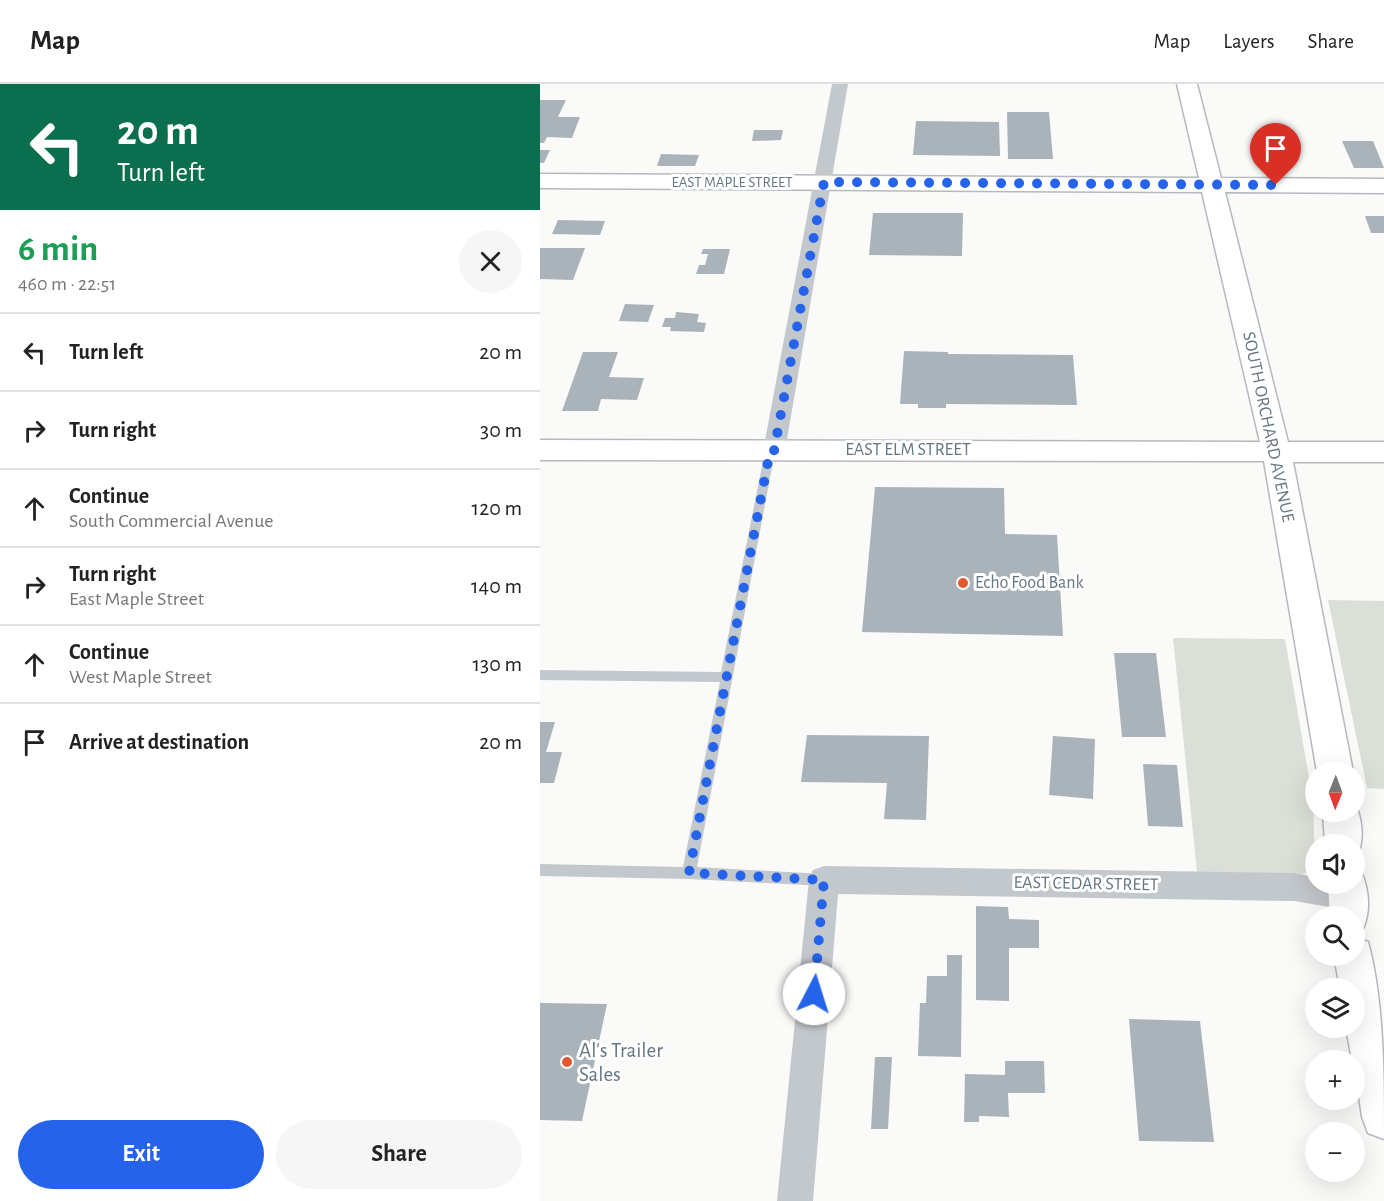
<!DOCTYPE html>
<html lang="en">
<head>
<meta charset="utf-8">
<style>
	body { margin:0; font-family:"Alegreya Sans",sans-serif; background:#f6f6f6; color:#222; height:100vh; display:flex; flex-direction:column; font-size:22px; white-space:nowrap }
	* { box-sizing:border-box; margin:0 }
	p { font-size:20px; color:#767676 }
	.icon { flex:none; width:33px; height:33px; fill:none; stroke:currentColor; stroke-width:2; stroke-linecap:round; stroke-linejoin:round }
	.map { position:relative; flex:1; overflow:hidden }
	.drawer { display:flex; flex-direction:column; background:#fff; width:540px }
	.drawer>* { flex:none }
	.guide { background:#0b6e4f; color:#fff; overflow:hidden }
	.needle { width:39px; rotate:181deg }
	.fabs { position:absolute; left:765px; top:678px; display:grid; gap:12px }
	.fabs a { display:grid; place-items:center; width:60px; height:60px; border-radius:50%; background:#fff; box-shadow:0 6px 24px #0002; font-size:30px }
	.pin { position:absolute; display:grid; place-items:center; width:51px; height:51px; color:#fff; margin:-62px -26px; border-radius:50% 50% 50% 0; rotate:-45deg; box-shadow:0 0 6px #0007 }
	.pin .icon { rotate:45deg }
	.me { position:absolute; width:66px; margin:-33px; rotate:5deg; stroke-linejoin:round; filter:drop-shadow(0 0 4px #0008) }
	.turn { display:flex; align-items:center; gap:21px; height:126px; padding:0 18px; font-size:27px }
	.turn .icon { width:78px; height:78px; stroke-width:2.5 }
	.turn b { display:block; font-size:42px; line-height:51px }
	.round { display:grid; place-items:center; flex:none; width:63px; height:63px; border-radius:32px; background:#f6f6f6 }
	.summary { display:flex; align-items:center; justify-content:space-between; height:102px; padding:0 18px }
	h1 { font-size:36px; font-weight:600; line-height:45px; color:#1e9e55 }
	.cta { display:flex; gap:12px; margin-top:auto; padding:12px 18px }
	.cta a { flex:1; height:69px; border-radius:36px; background:#2563eb; color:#fff; font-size:24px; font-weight:600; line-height:69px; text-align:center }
	.cta a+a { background:#f6f6f6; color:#222 }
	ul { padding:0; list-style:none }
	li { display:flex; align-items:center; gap:18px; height:78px; padding:0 18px; border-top:2px solid #e0e0e0 }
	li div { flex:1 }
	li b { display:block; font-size:22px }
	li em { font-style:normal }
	header { display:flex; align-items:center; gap:36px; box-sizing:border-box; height:84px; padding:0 30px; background:#fff; border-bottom:2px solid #e0e0e0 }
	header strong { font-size:28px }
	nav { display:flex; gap:33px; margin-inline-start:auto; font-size:21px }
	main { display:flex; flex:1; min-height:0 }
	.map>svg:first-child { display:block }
</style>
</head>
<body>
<header>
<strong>Map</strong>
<nav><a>Map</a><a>Layers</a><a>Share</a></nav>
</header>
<main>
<section class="drawer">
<div class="guide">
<div class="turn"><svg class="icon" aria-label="left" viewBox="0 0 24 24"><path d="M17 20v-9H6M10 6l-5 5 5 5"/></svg><div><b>20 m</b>Turn left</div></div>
</div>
<div class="summary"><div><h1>6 min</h1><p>460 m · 22:51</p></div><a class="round"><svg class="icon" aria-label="close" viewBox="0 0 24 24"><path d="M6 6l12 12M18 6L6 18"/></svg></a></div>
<ul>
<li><svg class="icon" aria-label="left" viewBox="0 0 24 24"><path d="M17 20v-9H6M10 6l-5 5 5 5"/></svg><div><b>Turn left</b></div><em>20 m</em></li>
<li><svg class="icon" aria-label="right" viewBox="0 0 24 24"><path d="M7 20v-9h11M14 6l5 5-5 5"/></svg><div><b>Turn right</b></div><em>30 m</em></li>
<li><svg class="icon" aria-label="ahead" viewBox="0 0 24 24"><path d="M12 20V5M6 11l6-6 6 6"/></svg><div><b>Continue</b><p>South Commercial Avenue</p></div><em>120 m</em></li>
<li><svg class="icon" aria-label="right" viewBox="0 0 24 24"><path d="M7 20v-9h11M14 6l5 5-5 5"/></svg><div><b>Turn right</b><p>East Maple Street</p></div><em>140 m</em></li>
<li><svg class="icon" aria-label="ahead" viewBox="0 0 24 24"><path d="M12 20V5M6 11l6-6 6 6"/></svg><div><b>Continue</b><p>West Maple Street</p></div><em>130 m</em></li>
<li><svg class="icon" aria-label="arrive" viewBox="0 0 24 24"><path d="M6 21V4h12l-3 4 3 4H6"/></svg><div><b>Arrive at destination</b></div><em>20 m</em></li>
</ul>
<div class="cta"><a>Exit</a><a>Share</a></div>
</section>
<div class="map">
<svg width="844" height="1117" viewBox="0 0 844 1117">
	<rect width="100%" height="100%" fill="#fafaf8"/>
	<path fill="#dadfd7" d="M788,516L844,517V705L827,704Z
		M633,554L745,555L773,717L775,780L769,788L762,790L657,788Z"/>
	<path fill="#aab3b9" d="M0,16H26L18,33H40L32,54L7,53L4,59H0Z
		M467,28H509L513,75H468Z
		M376,37L459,38L460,72L373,71Z
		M214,46H243L241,56L212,57Z
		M802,57H833L844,84H814Z
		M0,66H10L4,79H0Z
		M121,70L159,71L155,82H117Z
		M333,129H423L422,172L329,171Z
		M825,132H844V149H831Z
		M18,136L65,137L60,151L12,150Z
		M0,164H45L33,196L0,195Z
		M163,165H190L184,190H156L159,181H165L168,170H161Z
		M85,220L114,221L108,238L79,237Z
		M136,228L159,230L157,238L166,239L164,248L130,247L131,243H122L125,234H135Z
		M364,267L408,268V270L533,271L537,321L406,320V324H378V320H360Z
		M43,268H78L69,293L104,294L97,316L61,315L58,327H22Z
		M335,403L464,404L465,450L517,451L523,552L322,548Z
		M574,569H616L626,653H582Z
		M0,638H15L6,668H22L14,699H0Z
		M267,651L389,652L386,736L344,735L347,699L261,698Z
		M513,652L555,655L553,715L509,711Z
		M603,680L637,681L643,743L608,742Z
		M436,822L468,823L469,835L499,836V864H469V917L436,916Z
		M407,871H422L421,973L378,972L380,919H386L387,892H407Z
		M0,919L67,920L42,1037L0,1036Z
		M589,935L660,937L674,1058L599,1057Z
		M335,973H352L348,1045H331Z
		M465,977H504L505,1009H468L469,1033L439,1032V1038H424L425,990L465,991Z"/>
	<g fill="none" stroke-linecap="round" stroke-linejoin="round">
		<g stroke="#b3babf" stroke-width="3">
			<path id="secondary" d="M637,0H657L681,94L844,95V109L685,108L748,358H844V378H753L813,688H777L724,377L0,376V356L720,358L662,108L0,104V90L659,94Z
				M814,717C822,734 825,755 817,772L814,773V760H785L783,728H814Z
				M814,785L821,787C829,806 831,826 823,845L814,848V832H790L788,800H814Z
				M814,853L828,858C844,916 844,993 844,1055L828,1049L822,1033L814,976H812L806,944H814V904H800L794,872H814Z"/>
		</g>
		<path fill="#c3c8cc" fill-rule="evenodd" d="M230,363L235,367L157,783L284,790L289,791L291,796L289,801L284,802L149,795L0,792V780L143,783L180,598L0,596V586L181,588L225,367Z"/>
		<path fill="#c3c8cc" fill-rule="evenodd" d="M292,0H308L245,367L242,372L234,375L226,372L223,367Z
			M284,782L754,789L776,793V800H811L818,802L822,812L818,822L807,826L754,817L298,810L273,1117H237L269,796L273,786Z"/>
		<use href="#secondary" fill="#fff" fill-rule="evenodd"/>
	</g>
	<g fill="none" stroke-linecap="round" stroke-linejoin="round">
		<path stroke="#2563eb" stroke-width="10" stroke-dasharray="0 18" d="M274,910L284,796L149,789L230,367H234L284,98L736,101"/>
	</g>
	<g fill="#e4572e" stroke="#fff" stroke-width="2">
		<circle cx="423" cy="499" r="6"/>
		<circle cx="27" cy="978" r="6"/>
	</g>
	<g text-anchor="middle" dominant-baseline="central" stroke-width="6" stroke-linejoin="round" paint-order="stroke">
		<g font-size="15" fill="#657683" stroke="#fff">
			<text x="192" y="98">EAST MAPLE STREET</text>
		</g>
		<g font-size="18" fill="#657683" stroke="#fff">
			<text transform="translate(728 343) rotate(78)">SOUTH ORCHARD AVENUE</text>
			<text x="368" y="366">EAST ELM STREET</text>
			<text transform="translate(546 800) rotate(1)">EAST CEDAR STREET</text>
		</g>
		<g font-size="18" fill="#657683" stroke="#fff" text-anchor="start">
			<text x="435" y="499">Echo Food Bank</text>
		</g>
		<g font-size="21" fill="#657683" stroke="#fff" text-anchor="start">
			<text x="39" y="966">Al's Trailer<tspan x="39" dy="24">Sales</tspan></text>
		</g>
	</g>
</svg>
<div class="fabs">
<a><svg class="needle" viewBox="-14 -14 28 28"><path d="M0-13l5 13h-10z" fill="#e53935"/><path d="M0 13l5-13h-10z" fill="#767676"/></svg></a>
<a><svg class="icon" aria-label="sound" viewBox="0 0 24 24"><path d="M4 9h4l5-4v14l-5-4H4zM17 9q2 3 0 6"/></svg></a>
<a><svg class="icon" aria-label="search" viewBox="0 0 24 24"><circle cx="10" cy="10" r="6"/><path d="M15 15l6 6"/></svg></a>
<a><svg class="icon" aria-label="layers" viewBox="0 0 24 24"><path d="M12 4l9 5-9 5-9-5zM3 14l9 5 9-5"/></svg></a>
<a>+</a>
<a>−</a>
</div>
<div class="pin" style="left:736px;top:101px;background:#d93025"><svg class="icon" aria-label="arrive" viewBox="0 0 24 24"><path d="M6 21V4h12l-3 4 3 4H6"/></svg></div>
<svg class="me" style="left:274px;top:910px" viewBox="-20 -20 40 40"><circle r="19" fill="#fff"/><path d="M0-13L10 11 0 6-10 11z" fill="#2563eb"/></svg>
</div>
</main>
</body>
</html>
